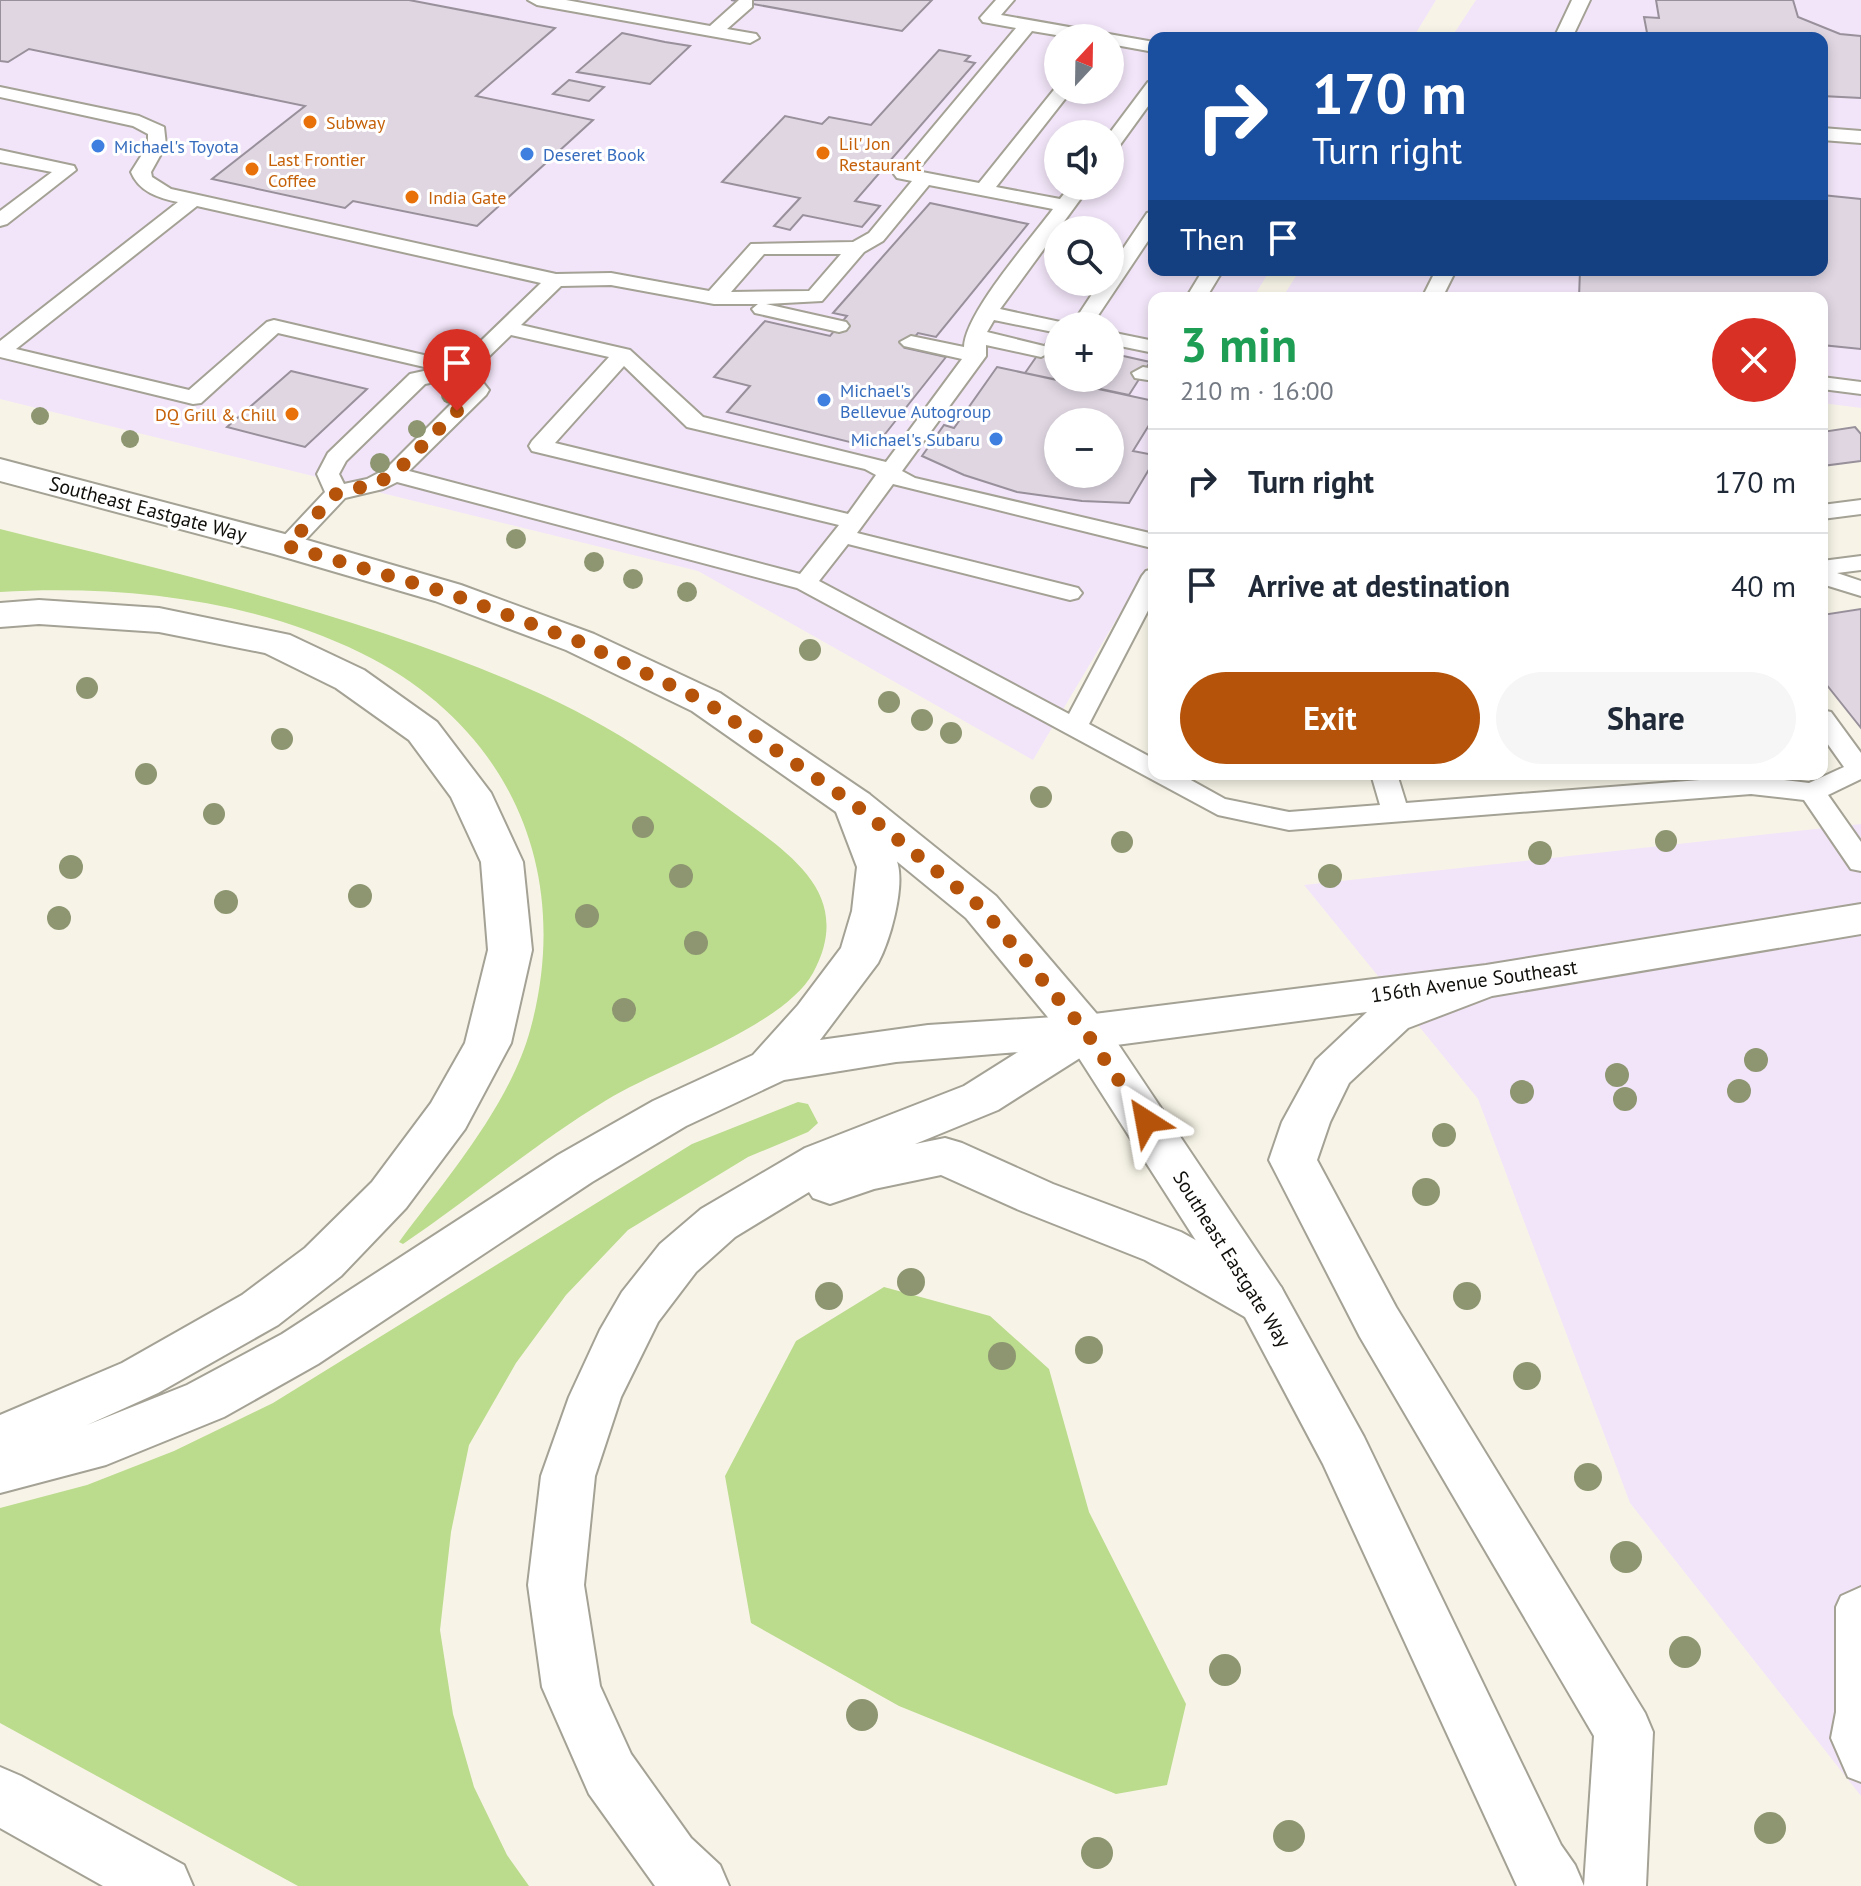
<!DOCTYPE html>
<html lang="en">
<head>
<meta charset="utf-8">
<style>
	body { margin:0; font-family:"PT Sans",sans-serif; background:#f6f6f7; color:#1f2937; height:100vh; display:flex; flex-direction:column; font-size:30px; white-space:nowrap }
	* { box-sizing:border-box; margin:0 }
	p { font-size:26px; color:#747a83 }
	.icon { flex:none; width:44px; height:44px; fill:none; stroke:currentColor; stroke-width:2; stroke-linecap:round; stroke-linejoin:round }
	.map { position:relative; flex:1; overflow:hidden }
	.details { position:absolute; left:1148px; top:292px; width:680px; height:488px; display:flex; flex-direction:column; background:#fff; border-radius:16px; box-shadow:0 4px 12px #0003 }
	.details>* { flex:none }
	.top-card { position:absolute; left:1148px; top:32px; width:680px; height:244px; border-radius:16px; box-shadow:0 4px 12px #0003; background:#1a4fa0; color:#fff; overflow:hidden }
	.needle { width:52px; rotate:22deg }
	.buttons { position:absolute; left:1044px; top:24px; display:grid; gap:16px }
	.buttons a { display:grid; place-items:center; width:80px; height:80px; border-radius:50%; background:#fff; box-shadow:0 4px 12px #0003; font-size:40px }
	.pin { position:absolute; display:grid; place-items:center; width:68px; height:68px; color:#fff; margin:-82px -34px; border-radius:50% 50% 50% 0; rotate:-45deg; box-shadow:0 0 8px #0007 }
	.pin .icon { rotate:45deg }
	.me { position:absolute; width:88px; margin:-44px; rotate:326deg; stroke-linejoin:round; filter:drop-shadow(0 0 6px #0008) }
	.turn { display:flex; align-items:center; gap:28px; height:168px; padding:0 32px; font-size:36px }
	.turn .icon { width:104px; height:104px; stroke-width:2.5 }
	.turn b { display:block; font-size:56px; line-height:68px }
	.then { display:flex; align-items:center; height:76px; padding:0 32px; background:#0003; gap:16px; font-size:30px }
	.round { display:grid; place-items:center; flex:none; width:84px; height:84px; border-radius:42px; background:#f6f6f7 }
	.head { display:flex; align-items:center; justify-content:space-between; height:136px; padding:0 32px }
	h1 { font-size:48px; font-weight:800; line-height:60px; color:#1e9e55 }
	.action { display:flex; gap:16px; margin-top:auto; padding:16px 32px }
	.action a { flex:1; height:92px; border-radius:48px; background:#b45309; color:#fff; font-size:32px; font-weight:800; line-height:92px; text-align:center }
	.action a+a { background:#f6f6f7; color:#1f2937 }
	ul { padding:0; list-style:none }
	li { display:flex; align-items:center; gap:24px; height:104px; padding:0 32px; border-top:2px solid #e0e1e3 }
	li div { flex:1 }
	li b { display:block; font-size:30px }
	li em { font-style:normal }
	.map>svg:first-child { display:block }
</style>
</head>
<body>
<div class="map">
<svg width="1861" height="1886" viewBox="0 0 1861 1886">
	<rect width="100%" height="100%" fill="#f7f4e7"/>
	<path fill="#f2e5f9" fill-rule="evenodd" d="M0,0H1436L1413,38H1154V270H1270L1253,298H1154V556L1033,760L698,571L0,399ZM1058,38H1110V90H1058ZM1058,134H1110V186H1058ZM1058,230H1110V282H1058ZM1058,326H1110V378H1058ZM1058,422H1110V474H1058Z
		M1476,0H1861V408L1822,403V298H1282L1300,270H1822V38H1451Z
		M1861,824V1796L1630,1503L1478,1099L1304,885Z"/>
	<path fill="#bbdb8d" d="M0,529C183,575 371,617 543,695C611,726 674,769 734,813C791,855 855,895 813,973C783,1027 660,1067 605,1101C536,1143 471,1198 403,1244L399,1242C446,1179 511,1104 531,1027C573,869 508,725 361,653C251,599 121,585 0,592Z
		M798,1102L808,1104L818,1123L808,1132L748,1157L628,1230L566,1295L516,1363L469,1445L451,1532L440,1630L453,1714L474,1787L507,1855L529,1886H298L0,1723V1508L87,1485L174,1451L273,1403L692,1144Z
		M884,1287L990,1316L1049,1369L1089,1512L1186,1704L1167,1785L1116,1794L899,1706L751,1623L725,1476L796,1341Z"/>
	<path fill="#dfd6e2" stroke="#98909a" stroke-width="2" fill-rule="evenodd" d="M0,0H409L555,28L476,96L593,120L477,226L353,201L345,208L212,179L305,106L29,49L8,62L0,61Z
		M731,0H932L902,31Z
		M1656,0H1793L1798,17L1840,34L1861,36V98L1822,96V38H1648L1644,17L1659,18Z
		M622,33L665,42L690,46L650,84L577,72Z
		M939,50L970,56L965,61L975,63L855,201L880,206L862,227L803,215L790,230L774,226L800,198L722,182L785,116L822,124L829,117L871,125Z
		M569,80L604,87L589,101L553,94Z
		M1822,195L1861,199V349L1822,345V298H1579L1580,270H1822Z
		M930,203L1028,224L936,337L918,333L905,348L946,357L874,448L727,412L750,386L714,377L765,321L830,336L847,316L833,313Z
		M1048,340L1058,342V378H1110V353L1150,362L1129,395L1025,373Z
		M997,367L1154,401V417L1133,451L1154,455V461L1129,503L1082,501L1017,492L964,475L922,456L944,425L954,428ZM1058,422H1110V474H1058Z
		M291,371L367,389L305,447L227,427Z
		M1855,427L1861,434V461L1822,466V432Z
		M1861,609V728L1822,679V615Z"/>
	<g fill="none" stroke-linecap="round" stroke-linejoin="round">
		<g stroke="#a4a195" stroke-width="4">
			<path id="service" d="M528,0H566L710,26L739,0H752V7L727,29L756,34L759,38L750,43L537,5Z
				M996,0H1014L1001,15L1154,42V52L1110,44V38H1074L1032,31L917,171L979,183L1057,86L1058,90H1072L996,187L1060,199L1070,186H1090L1000,309L1065,323L1068,326H1058V333L994,320L987,332L1048,347L1052,351L1041,357L986,345V356L902,471L915,478L1154,534V546L1148,547L893,484L857,533L1078,588L1082,593L1078,598L1070,600L848,544L819,581L1069,714L1142,576L1146,571L1154,569V599L1089,724L1154,759V774H1180L1225,799L1289,812L1380,805L1371,774H1397L1406,803L1751,776L1809,783L1844,767L1822,736V710L1831,712L1861,753V779L1828,795L1861,842V871L1851,869L1804,800L1751,794L1289,830L1218,815L797,588L397,482L383,489L345,498L295,551H279L275,546L279,541L325,492L317,474L328,453L410,374L433,369L278,333L201,403L193,404L0,357V341L178,202C159,198 139,192 131,172L148,145V134L133,126L0,97V87L139,116L164,127L166,145L151,172L152,177L171,189L556,274L611,273L709,291L751,244L853,242L869,233L912,181L897,178L894,174L897,170L1016,28L983,22L980,18ZM929,185L1053,209C1031,239 965,313 964,347L911,336L900,342L904,346L962,359L886,462L703,417L630,350L521,325L561,286L611,285L714,304H758L752,309L755,313L839,332L846,330L849,326L846,322L766,304L822,301L864,252L883,241ZM197,206L541,283L458,363L274,320L267,322L189,390L16,349ZM764,254H841L809,291L731,292ZM511,335L609,357L532,441L529,446L532,451L839,525L800,574L409,471L486,395L489,390L474,371ZM624,366L687,427L865,469L876,475L848,514L555,443ZM458,377L466,389L386,469L367,479L344,484L339,474L346,461L425,384Z
				M1572,0H1590L1572,38H1554Z
				M1154,81V98L1117,149L1110,151L1109,134L1148,82Z
				M1822,128L1861,131V143L1822,140Z
				M0,150L74,166L76,170L7,224L0,226V211L52,172L0,162Z
				M1154,211V232L1091,326H1071L1100,282H1110V268L1147,213Z
				M1203,270H1223L1206,298H1186Z
				M1436,270H1456L1442,298H1422Z
				M1110,332L1154,341V353L1110,344Z
				M1143,367L1154,369V381L1135,378L1132,373Z
				M1822,377L1861,382V394L1822,389Z
				M1861,500V514L1822,519V505Z
				M1861,556V570L1837,573L1861,581V596L1822,584V561Z
				M1861,1587V1782L1848,1777L1831,1738L1836,1712V1607L1841,1596Z"/>
		</g>
		<g stroke="#a4a195" stroke-width="4">
			<path id="tertiary" d="M1861,904V934L1492,996L1408,1028L1349,1083L1330,1122L1317,1160L1396,1307L1645,1713L1653,1732L1646,1886H1584L1594,1736L1360,1337L1269,1160L1282,1122L1316,1060L1367,1012L1086,1049L1070,1044L1063,1032L1070,1020L1086,1015L1486,965Z"/>
		</g>
		<g stroke="#a4a195" stroke-width="4">
			<path id="secondary" d="M0,459L300,538L461,585L594,634L720,693L869,794L996,896L1102,1020L1281,1287L1364,1437L1561,1845L1575,1865L1584,1886H1517L1323,1464L1245,1317L1070,1044L966,918L839,814L692,711L566,650L435,601L274,554L0,481Z"/>
		</g>
		<g stroke="#a4a195" stroke-width="4">
			<path id="motorway" d="M39,600L159,608L290,635L364,670L437,722L491,793L523,862L532,950L511,1043L465,1129L406,1208L341,1276L278,1325L158,1393L87,1425L187,1385L282,1334L558,1155L653,1101L753,1055L798,1005L841,948L852,911L857,867L833,804L839,794L854,790L869,794C881,814 893,842 898,865C904,890 890,941 878,963L820,1040L928,1025L1086,1015L1102,1020L1109,1032L1102,1044L998,1110L915,1144L945,1138L962,1143L1053,1184L1181,1232L1281,1287L1288,1302L1281,1317L1263,1323L1245,1317L1145,1260L1019,1210L941,1175L874,1189L830,1204L813,1198L809,1192L735,1237L696,1272L658,1322L621,1397L595,1476L584,1585L600,1686L631,1754L691,1838L720,1865L729,1886H655L589,1794L542,1687L528,1585L541,1476L569,1397L600,1330L622,1292L660,1244L701,1209L805,1148L964,1086L1018,1052L896,1062L784,1080L686,1126L592,1182L318,1364L224,1417L106,1465L0,1493V1415L122,1363L242,1295L305,1248L372,1182L431,1103L465,1043L488,950L481,862L451,797L409,740L336,688L265,653L159,632L39,624L0,627V603Z
				M0,1767L21,1776L184,1865L193,1886H103L0,1828Z"/>
		</g>
		<use href="#service" fill="#fff" fill-rule="evenodd"/>
		<use href="#tertiary" fill="#fff" fill-rule="evenodd"/>
		<use href="#secondary" fill="#fff" fill-rule="evenodd"/>
		<use href="#motorway" fill="#fff" fill-rule="evenodd"/>
	</g>
	<g fill="#8d9671">
		<circle cx="450" cy="395" r="9"/>
		<circle cx="40" cy="416" r="9"/>
		<circle cx="417" cy="429" r="9"/>
		<circle cx="130" cy="439" r="9"/>
		<circle cx="380" cy="463" r="10"/>
		<circle cx="516" cy="539" r="10"/>
		<circle cx="594" cy="562" r="10"/>
		<circle cx="633" cy="579" r="10"/>
		<circle cx="687" cy="592" r="10"/>
		<circle cx="810" cy="650" r="11"/>
		<circle cx="87" cy="688" r="11"/>
		<circle cx="889" cy="702" r="11"/>
		<circle cx="922" cy="720" r="11"/>
		<circle cx="951" cy="733" r="11"/>
		<circle cx="282" cy="739" r="11"/>
		<circle cx="146" cy="774" r="11"/>
		<circle cx="1041" cy="797" r="11"/>
		<circle cx="214" cy="814" r="11"/>
		<circle cx="643" cy="827" r="11"/>
		<circle cx="1666" cy="841" r="11"/>
		<circle cx="1122" cy="842" r="11"/>
		<circle cx="1540" cy="853" r="12"/>
		<circle cx="71" cy="867" r="12"/>
		<circle cx="681" cy="876" r="12"/>
		<circle cx="1330" cy="876" r="12"/>
		<circle cx="360" cy="896" r="12"/>
		<circle cx="226" cy="902" r="12"/>
		<circle cx="587" cy="916" r="12"/>
		<circle cx="59" cy="918" r="12"/>
		<circle cx="696" cy="943" r="12"/>
		<circle cx="624" cy="1010" r="12"/>
		<circle cx="1756" cy="1060" r="12"/>
		<circle cx="1617" cy="1075" r="12"/>
		<circle cx="1739" cy="1091" r="12"/>
		<circle cx="1522" cy="1092" r="12"/>
		<circle cx="1625" cy="1099" r="12"/>
		<circle cx="1444" cy="1135" r="12"/>
		<circle cx="1426" cy="1192" r="14"/>
		<circle cx="911" cy="1282" r="14"/>
		<circle cx="829" cy="1296" r="14"/>
		<circle cx="1467" cy="1296" r="14"/>
		<circle cx="1089" cy="1350" r="14"/>
		<circle cx="1002" cy="1356" r="14"/>
		<circle cx="1527" cy="1376" r="14"/>
		<circle cx="1588" cy="1477" r="14"/>
		<circle cx="1626" cy="1557" r="16"/>
		<circle cx="1685" cy="1652" r="16"/>
		<circle cx="1225" cy="1670" r="16"/>
		<circle cx="862" cy="1715" r="16"/>
		<circle cx="1770" cy="1828" r="16"/>
		<circle cx="1289" cy="1836" r="16"/>
		<circle cx="1097" cy="1853" r="16"/>
	</g>
	<g fill="none" stroke-linecap="round" stroke-linejoin="round">
		<path stroke="#b45309" stroke-width="14" stroke-dasharray="0 25.2" d="M457,411L394,474L375,484L337,493L287,546L448,593L580,642L706,702L854,804L981,907L1086,1032L1146,1121"/>
	</g>
	<g fill="#e8710a" stroke="#fff" stroke-width="3">
		<circle cx="310" cy="122" r="8"/>
		<circle cx="823" cy="153" r="8"/>
		<circle cx="252" cy="169" r="8"/>
		<circle cx="412" cy="197" r="8"/>
		<circle cx="292" cy="414" r="8"/>
	</g>
	<g fill="#3f7fe0" stroke="#fff" stroke-width="3">
		<circle cx="98" cy="146" r="8"/>
		<circle cx="527" cy="154" r="8"/>
		<circle cx="824" cy="400" r="8"/>
		<circle cx="996" cy="439" r="8"/>
	</g>
	<g text-anchor="middle" dominant-baseline="central" stroke-width="6" stroke-linejoin="round" paint-order="stroke">
		<g font-size="18" fill="#c56008" stroke="#fff" text-anchor="start">
			<text x="326" y="122">Subway</text>
			<text x="839" y="143">Lil' Jon<tspan x="839" dy="21">Restaurant</tspan></text>
			<text x="268" y="159">Last Frontier<tspan x="268" dy="21">Coffee</tspan></text>
			<text x="428" y="197">India Gate</text>
			<text x="276" y="414" text-anchor="end">DQ Grill &amp; Chill</text>
		</g>
		<g font-size="18" fill="#366cbe" stroke="#fff" text-anchor="start">
			<text x="114" y="146">Michael's Toyota</text>
			<text x="543" y="154">Deseret Book</text>
			<text x="840" y="390">Michael's<tspan x="840" dy="21">Bellevue Autogroup</tspan></text>
			<text x="980" y="439" text-anchor="end">Michael's Subaru</text>
		</g>
		<g font-size="20" fill="#100f0b" stroke="#fff">
			<text transform="translate(148 509) rotate(15)">Southeast Eastgate Way</text>
			<text transform="translate(1474 981) rotate(-8)">156th Avenue Southeast</text>
			<text transform="translate(1232 1259) rotate(58)">Southeast Eastgate Way</text>
		</g>
	</g>
</svg>
<div class="buttons">
<a><svg class="needle" viewBox="-14 -14 28 28"><path d="M0-13l5 13h-10z" fill="#e53935"/><path d="M0 13l5-13h-10z" fill="#747a83"/></svg></a>
<a><svg class="icon" aria-label="sound" viewBox="0 0 24 24"><path d="M4 9h4l5-4v14l-5-4H4zM17 9q2 3 0 6"/></svg></a>
<a><svg class="icon" aria-label="search" viewBox="0 0 24 24"><circle cx="10" cy="10" r="6"/><path d="M15 15l6 6"/></svg></a>
<a>+</a>
<a>−</a>
</div>
<div class="pin" style="left:457px;top:411px;background:#d93025"><svg class="icon" aria-label="arrive" viewBox="0 0 24 24"><path d="M6 21V4h12l-3 4 3 4H6"/></svg></div>
<svg class="me" style="left:1146px;top:1121px" viewBox="-20 -20 40 40"><path d="M0-17L14 15 0 8-14 15z" fill="#b45309" stroke="#fff" stroke-width="4"/></svg>
<div class="top-card">
<div class="turn"><svg class="icon" aria-label="right" viewBox="0 0 24 24"><path d="M7 20v-9h11M14 6l5 5-5 5"/></svg><div><b>170 m</b>Turn right</div></div>
<div class="then">Then<svg class="icon" aria-label="arrive" viewBox="0 0 24 24"><path d="M6 21V4h12l-3 4 3 4H6"/></svg></div>
</div>
<section class="details">
<div class="head"><div><h1>3 min</h1><p>210 m · 16:00</p></div><a class="round" style="background:#d93025;color:#fff"><svg class="icon" aria-label="close" viewBox="0 0 24 24"><path d="M6 6l12 12M18 6L6 18"/></svg></a></div>
<ul>
<li><svg class="icon" aria-label="right" viewBox="0 0 24 24"><path d="M7 20v-9h11M14 6l5 5-5 5"/></svg><div><b>Turn right</b></div><em>170 m</em></li>
<li><svg class="icon" aria-label="arrive" viewBox="0 0 24 24"><path d="M6 21V4h12l-3 4 3 4H6"/></svg><div><b>Arrive at destination</b></div><em>40 m</em></li>
</ul>
<div class="action"><a>Exit</a><a>Share</a></div>
</section>
</div>
</body>
</html>
